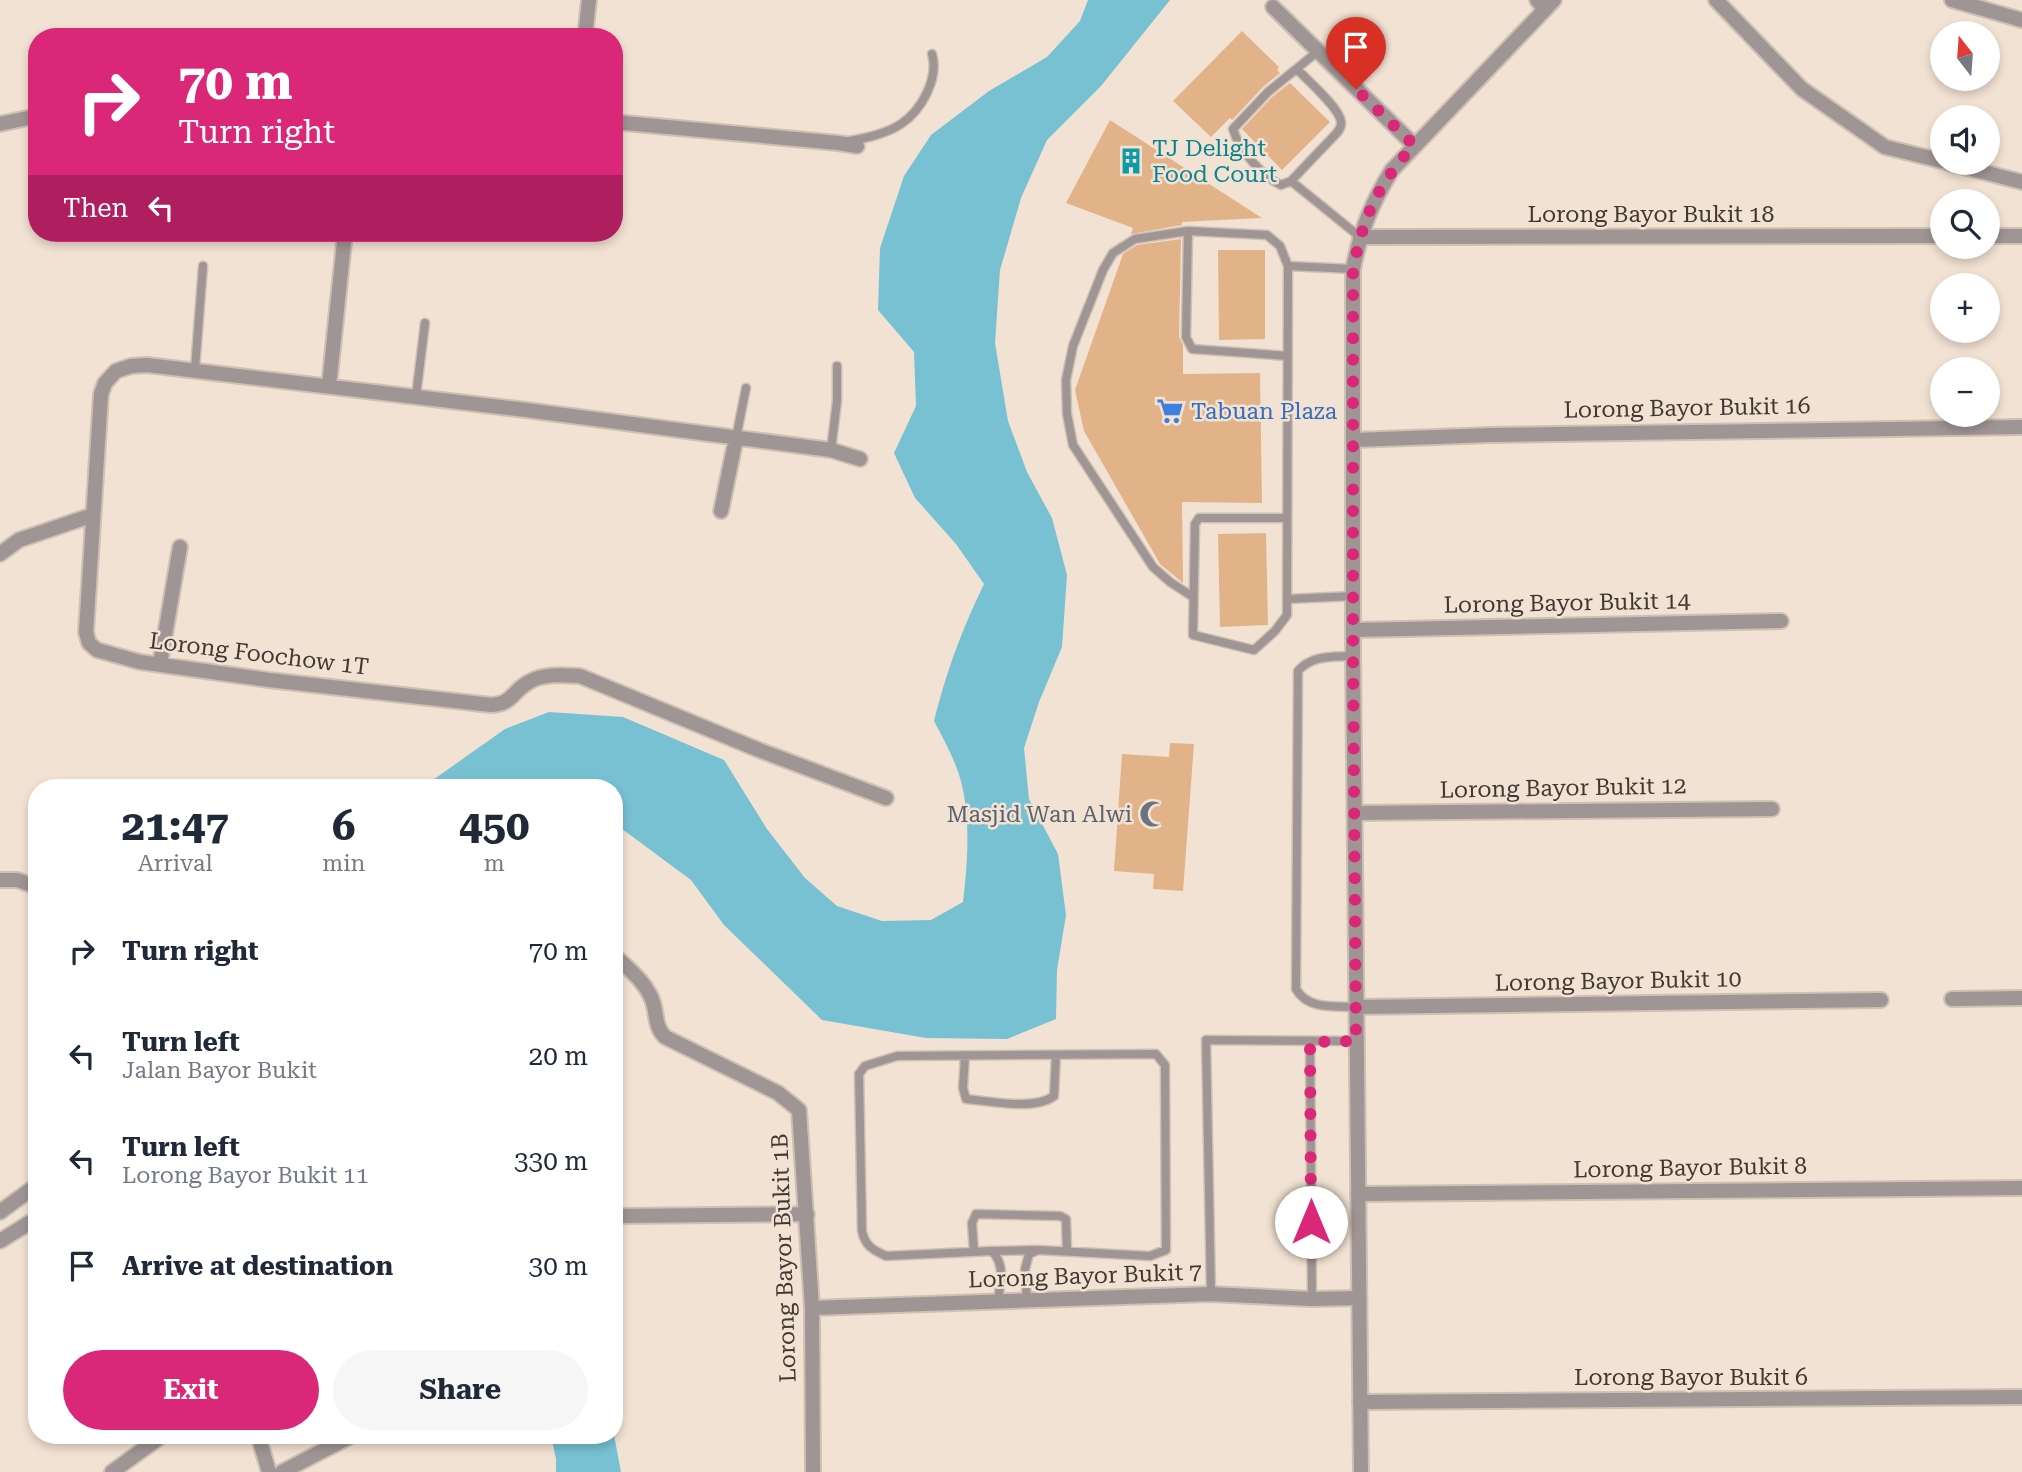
<!DOCTYPE html>
<html lang="en">
<head>
<meta charset="utf-8">
<style>
	body { margin:0; font-family:"Roboto Serif",serif; background:#f6f6f7; color:#1f2937; height:100vh; display:flex; flex-direction:column; font-size:26px; white-space:nowrap }
	* { box-sizing:border-box; margin:0 }
	p { font-size:23px; color:#747a83 }
	.icon { flex:none; width:38px; height:38px; fill:none; stroke:currentColor; stroke-width:2; stroke-linecap:round; stroke-linejoin:round }
	.map { position:relative; flex:1; overflow:hidden }
	.details { position:absolute; left:28px; top:779px; width:595px; height:665px; display:flex; flex-direction:column; background:#fff; border-radius:28px; box-shadow:0 4px 10px #0003 }
	.details>* { flex:none }
	.hud { position:absolute; left:28px; top:28px; width:595px; height:214px; border-radius:28px; box-shadow:0 4px 10px #0003; background:#db2777; color:#fff; overflow:hidden }
	.needle { width:46px; rotate:343deg }
	.fabs { position:absolute; left:1930px; top:21px; display:grid; gap:14px }
	.fabs a { display:grid; place-items:center; width:70px; height:70px; border-radius:50%; background:#fff; box-shadow:0 4px 10px #0003; font-size:35px }
	.pin { position:absolute; display:grid; place-items:center; width:60px; height:60px; color:#fff; margin:-72px -30px; border-radius:50% 50% 50% 0; rotate:-45deg; box-shadow:0 0 7px #0007 }
	.pin .icon { rotate:45deg }
	.me { position:absolute; width:77px; margin:-38px; rotate:0deg; stroke-linejoin:round; filter:drop-shadow(0 0 5px #0008) }
	.turn { display:flex; align-items:center; gap:24px; height:147px; padding:0 35px; font-size:32px }
	.turn .icon { width:91px; height:91px; stroke-width:2.5 }
	.turn b { display:block; font-size:49px; line-height:60px }
	.then { display:flex; align-items:center; height:66px; padding:0 35px; background:#0003; gap:14px; font-size:26px }
	.eta { display:flex; justify-content:space-evenly; align-items:center; height:119px; text-align:center }
	.eta b { font-size:42px; font-weight:700; line-height:49px }
	.action { display:flex; gap:14px; margin-top:auto; padding:14px 35px }
	.action a { flex:1; height:80px; border-radius:42px; background:#db2777; color:#fff; font-size:28px; font-weight:700; line-height:80px; text-align:center }
	.action a+a { background:#f6f6f7; color:#1f2937 }
	ul { padding:0; list-style:none }
	li { display:flex; align-items:center; gap:21px; height:105px; padding:0 35px }
	li div { flex:1 }
	li b { display:block; font-size:26px }
	li em { font-style:normal }
	.map>svg:first-child { display:block }
</style>
</head>
<body>
<div class="map">
<svg width="2022" height="1472" viewBox="0 0 2022 1472">
	<rect width="100%" height="100%" fill="#f2e2d3"/>
	<path fill="#77c1d3" d="M1088,0H1170L1101,86L1047,140L1021,198L1000,270L995,343L1008,421L1027,472L1052,518L1067,575L1062,647L1039,702L1024,748L1029,799L1058,854L1066,915L1057,970L1056,1019L1007,1039L926,1038L822,1020L724,925L691,880L614,823V788L423,787L505,729L549,712L623,717L724,760L767,829L805,878L837,906L882,921L931,920L963,902C968,861 972,806 956,766C950,751 942,736 934,721C947,670 961,632 984,584L956,544L915,498L894,453L916,406L914,352L878,310L880,248L904,176L931,135L989,91L1047,57L1080,21Z
		M551,1435H614L621,1472H556V1459Z"/>
	<path fill="#e2b389" d="M1242,31L1279,67L1277,70L1280,73L1263,87L1232,120L1230,118L1211,137L1173,101Z
		M1290,83L1330,122L1282,170L1242,129L1272,97Z
		M1110,120L1262,218L1182,222V225L1131,234L1133,228L1066,203Z
		M1181,239L1179,337L1183,345V374L1260,373L1262,503L1182,502L1183,583L1160,564L1084,431L1075,390L1123,254L1137,245Z
		M1218,250H1265V339L1219,340Z
		M1266,533L1268,625L1220,627L1218,534Z
		M1170,743L1194,744L1183,891L1153,889L1154,874L1114,871L1122,754L1169,757Z"/>
	<g fill="none" stroke-linecap="round" stroke-linejoin="round">
		<g stroke="#cec0b3" stroke-width="11">
			<path id="service" d="M1297,69C1307,80 1340,108 1341,122C1342,128 1337,133 1333,137L1291,181L1281,185C1262,176 1239,150 1233,129L1268,92L1317,52
				M849,141C866,138 886,134 901,124C922,110 939,78 932,54
				M1291,181L1360,237
				M1188,231L1186,337L1192,349L1288,356
				M1288,266L1353,269
				M195,369L203,266
				M416,396L425,323
				M736,438L746,388
				M831,450L837,401V366
				M1193,597L1170,582L1153,567L1073,445L1067,414L1066,380L1073,346L1103,270L1113,253L1135,239L1188,231L1267,235L1280,246L1288,266L1287,615L1275,631L1254,650L1193,635L1195,524L1199,518H1287
				M1287,599L1354,596
				M1353,656C1332,657 1312,655 1298,671L1296,989C1308,1010 1334,1006 1356,1007
				M1310,1042L1312,1299
				M965,1056L963,1088L966,1099C990,1101 1034,1111 1054,1096L1056,1055
				M992,1251L1035,1250
				M974,1252L972,1223L976,1214L1060,1216L1066,1219L1067,1251
				M1211,1294L1206,1040L1356,1041
				M998,1301C1000,1282 1006,1266 992,1251L886,1256C873,1250 865,1246 862,1231L859,1074L865,1066L897,1056L1156,1054L1165,1065L1166,1250L1150,1256L1038,1250L1029,1254L1025,1269L1027,1301"/>
		</g>
		<g stroke="#cec0b3" stroke-width="18">
			<path id="minor" d="M1537,0L1545,9
				M1952,0L2022,20
				M1273,7L1414,145
				M585,37L589,0
				M614,122L838,143L857,146
				M0,124L37,116
				M1988,236H2022
				M1360,237L1942,236
				M329,386L345,233
				M1354,440L1490,435L2022,427
				M860,459L831,450L526,410L147,365L131,366L116,371L105,383L101,394L86,632L89,643L97,650L140,662L269,680L491,705C513,704 512,691 529,682C544,673 564,675 580,676L759,750L886,798
				M721,511L736,438
				M0,554L19,540L93,515
				M1354,630L1781,621
				M160,664L180,547
				M1355,813L1772,809
				M0,880H17L37,887
				M614,955C627,967 643,980 651,997C658,1011 653,1025 665,1037L778,1093L799,1110L812,1308L813,1472
				M1952,999L2022,998
				M1356,1007L1881,1000
				M1358,1194L2022,1188
				M0,1212L37,1185
				M618,1216L807,1214
				M0,1241L37,1218
				M812,1308L1211,1294L1312,1299L1359,1298
				M1360,1402L2022,1397
				M258,1435L269,1472
				M112,1472L163,1435
				M282,1472L353,1435"/>
		</g>
		<g stroke="#cec0b3" stroke-width="18">
			<path id="tertiary" d="M1716,0L1802,89L1885,147L1942,161
				M1948,163L2022,182
				M1361,1472L1353,656V269C1361,230 1371,204 1392,170L1554,0"/>
		</g>
		<use href="#service" stroke="#9f9594" stroke-width="8"/>
		<use href="#minor" stroke="#9f9594" stroke-width="14"/>
		<use href="#tertiary" stroke="#9f9594" stroke-width="14"/>
	</g>
	<g fill="none" stroke-linecap="round" stroke-linejoin="round">
		<path stroke="#db2777" stroke-width="12" stroke-dasharray="0 21.6" d="M1311,1222L1310,1042L1356,1041L1353,656V269C1364,215 1377,186 1414,145L1356,89"/>
	</g>
	<defs>
		<g id="building-bare" transform="scale(2.1)"><path d="M-4-6H4V6H1V3H-1V6H-4ZM-2.5-4.3h1.7v1.8h-1.7ZM.8-4.3h1.7v1.8H.8ZM-2.5-1h1.7V.8h-1.7ZM.8-1h1.7V.8H.8Z" fill="#0f9aa8" stroke="#f2e2d3" stroke-width="2.5" paint-order="stroke"/></g>
		<g id="supermarket-bare" transform="scale(2.1)"><path d="M-6-5.5h2.5l.6 2H6L4.5 2H-2.5L-4.4-4H-6ZM-1.5 3.2a1.3 1.3 0 1 0 .1 0ZM3 3.2a1.3 1.3 0 1 0 .1 0Z" fill="#3f7fe0" stroke="#f2e2d3" stroke-width="2.5" paint-order="stroke"/></g>
		<g id="mosque-bare" transform="scale(2.1)"><path d="M3.5-4.9A6 6 0 1 0 3.5 4.9A5 5 0 1 1 3.5-4.9Z" fill="#6b7280" stroke="#f2e2d3" stroke-width="2.5" paint-order="stroke"/></g>
	</defs>
	<g fill-rule="evenodd">
		<use href="#building-bare" x="1131" y="161"/>
		<use href="#supermarket-bare" x="1170" y="411"/>
		<use href="#mosque-bare" x="1153" y="814"/>
	</g>
	<g text-anchor="middle" dominant-baseline="central" stroke-width="5" stroke-linejoin="round" paint-order="stroke">
		<g font-size="23" fill="#0d838f" stroke="#f2e2d3" text-anchor="start">
			<text x="1152" y="148">TJ Delight<tspan x="1152" dy="26">Food Court</tspan></text>
		</g>
		<g font-size="23" fill="#403933" stroke="#f2e2d3">
			<text x="1651" y="214">Lorong Bayor Bukit 18</text>
			<text transform="translate(1687 408) rotate(-1)">Lorong Bayor Bukit 16</text>
			<text transform="translate(1567 603) rotate(-1)">Lorong Bayor Bukit 14</text>
			<text transform="translate(259 654) rotate(7)">Lorong Foochow 1T</text>
			<text transform="translate(1563 788) rotate(-1)">Lorong Bayor Bukit 12</text>
			<text transform="translate(1618 981) rotate(-1)">Lorong Bayor Bukit 10</text>
			<text transform="translate(1690 1168) rotate(-1)">Lorong Bayor Bukit 8</text>
			<text transform="translate(784 1258) rotate(-92)">Lorong Bayor Bukit 1B</text>
			<text transform="translate(1085 1276) rotate(-2)">Lorong Bayor Bukit 7</text>
			<text x="1691" y="1377">Lorong Bayor Bukit 6</text>
		</g>
		<g font-size="23" fill="#366cbe" stroke="#f2e2d3" text-anchor="start">
			<text x="1191" y="411">Tabuan Plaza</text>
		</g>
		<g font-size="23" fill="#5b616d" stroke="#f2e2d3" text-anchor="end">
			<text x="1132" y="814">Masjid Wan Alwi</text>
		</g>
	</g>
</svg>
<div class="fabs">
<a><svg class="needle" viewBox="-14 -14 28 28"><path d="M0-13l5 13h-10z" fill="#e53935"/><path d="M0 13l5-13h-10z" fill="#747a83"/></svg></a>
<a><svg class="icon" aria-label="sound" viewBox="0 0 24 24"><path d="M4 9h4l5-4v14l-5-4H4zM17 9q2 3 0 6"/></svg></a>
<a><svg class="icon" aria-label="search" viewBox="0 0 24 24"><circle cx="10" cy="10" r="6"/><path d="M15 15l6 6"/></svg></a>
<a>+</a>
<a>−</a>
</div>
<div class="pin" style="left:1356px;top:89px;background:#d93025"><svg class="icon" aria-label="arrive" viewBox="0 0 24 24"><path d="M6 21V4h12l-3 4 3 4H6"/></svg></div>
<svg class="me" style="left:1311px;top:1222px" viewBox="-20 -20 40 40"><circle r="19" fill="#fff"/><path d="M0-13L10 11 0 6-10 11z" fill="#db2777"/></svg>
<div class="hud">
<div class="turn"><svg class="icon" aria-label="right" viewBox="0 0 24 24"><path d="M7 20v-9h11M14 6l5 5-5 5"/></svg><div><b>70 m</b>Turn right</div></div>
<div class="then">Then<svg class="icon" aria-label="left" viewBox="0 0 24 24"><path d="M17 20v-9H6M10 6l-5 5 5 5"/></svg></div>
</div>
<section class="details">
<div class="eta">
<div><b>21:47</b><p>Arrival</p></div>
<div><b>6</b><p>min</p></div>
<div><b>450</b><p>m</p></div>
</div>
<ul>
<li><svg class="icon" aria-label="right" viewBox="0 0 24 24"><path d="M7 20v-9h11M14 6l5 5-5 5"/></svg><div><b>Turn right</b></div><em>70 m</em></li>
<li><svg class="icon" aria-label="left" viewBox="0 0 24 24"><path d="M17 20v-9H6M10 6l-5 5 5 5"/></svg><div><b>Turn left</b><p>Jalan Bayor Bukit</p></div><em>20 m</em></li>
<li><svg class="icon" aria-label="left" viewBox="0 0 24 24"><path d="M17 20v-9H6M10 6l-5 5 5 5"/></svg><div><b>Turn left</b><p>Lorong Bayor Bukit 11</p></div><em>330 m</em></li>
<li><svg class="icon" aria-label="arrive" viewBox="0 0 24 24"><path d="M6 21V4h12l-3 4 3 4H6"/></svg><div><b>Arrive at destination</b></div><em>30 m</em></li>
</ul>
<div class="action"><a>Exit</a><a>Share</a></div>
</section>
</div>
</body>
</html>
